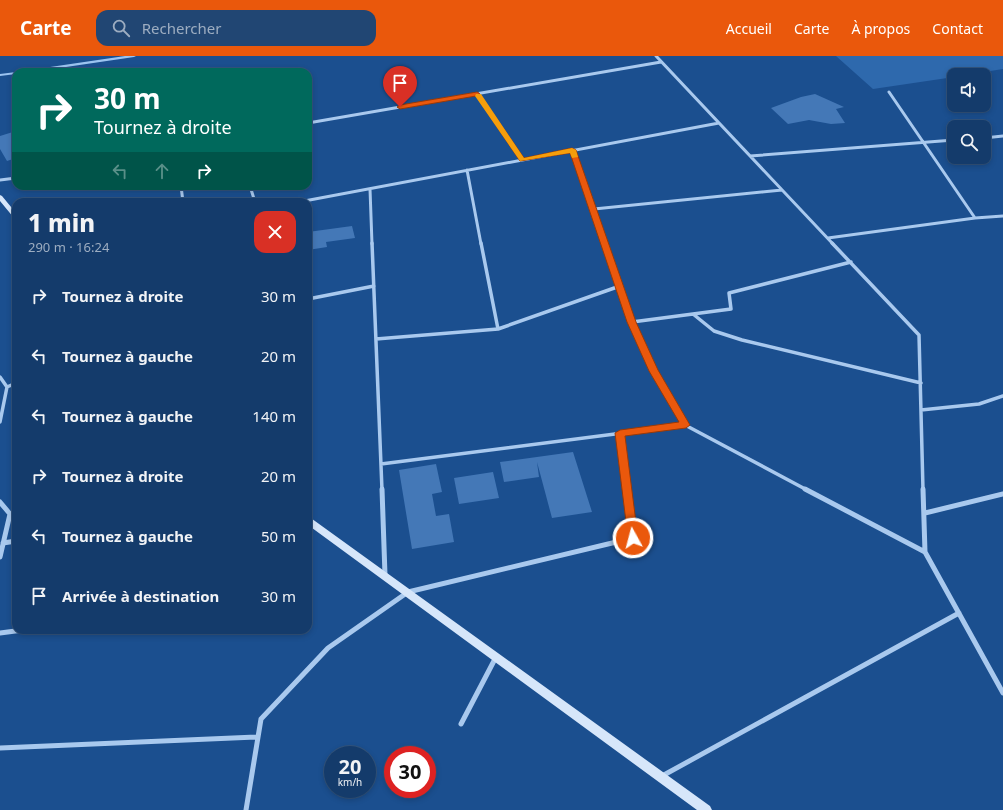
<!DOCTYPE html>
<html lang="fr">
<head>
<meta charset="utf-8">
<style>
	body { margin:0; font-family:"Noto Sans",sans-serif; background:#214673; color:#f1f3f6; height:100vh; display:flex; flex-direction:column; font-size:15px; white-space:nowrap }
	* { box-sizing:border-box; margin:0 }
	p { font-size:13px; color:#9dadc1 }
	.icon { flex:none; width:22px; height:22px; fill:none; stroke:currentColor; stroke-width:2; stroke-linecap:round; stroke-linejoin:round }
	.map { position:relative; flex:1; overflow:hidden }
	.side { position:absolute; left:12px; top:142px; width:300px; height:436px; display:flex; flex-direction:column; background:#143b6b; border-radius:12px; box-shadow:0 2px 6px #0003,0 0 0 1px #33557e }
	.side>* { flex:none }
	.top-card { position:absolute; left:12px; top:12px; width:300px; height:122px; border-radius:12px; box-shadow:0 2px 6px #0003,0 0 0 1px #33557e; background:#00695c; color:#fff; overflow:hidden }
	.fabs { position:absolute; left:947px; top:12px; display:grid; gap:8px }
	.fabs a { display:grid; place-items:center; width:44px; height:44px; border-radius:8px; background:#143b6b; box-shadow:0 2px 6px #0003,0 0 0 1px #33557e; font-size:20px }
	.speed { position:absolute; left:324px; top:690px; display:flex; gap:8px; font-size:20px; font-weight:700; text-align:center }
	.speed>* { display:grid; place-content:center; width:52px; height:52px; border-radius:50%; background:#143b6b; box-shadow:0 2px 6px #0003,0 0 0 1px #33557e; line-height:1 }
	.speed small { font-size:10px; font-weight:400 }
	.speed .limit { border:6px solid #d22; background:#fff; color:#111 }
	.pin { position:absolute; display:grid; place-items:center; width:34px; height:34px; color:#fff; margin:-41px -17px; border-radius:50% 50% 50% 0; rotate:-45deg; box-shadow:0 0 4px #0007 }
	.pin .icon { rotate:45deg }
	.me { position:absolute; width:44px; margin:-22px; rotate:353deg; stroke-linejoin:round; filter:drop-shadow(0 0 3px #0008) }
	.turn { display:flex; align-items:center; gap:14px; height:84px; padding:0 16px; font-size:18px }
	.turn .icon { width:52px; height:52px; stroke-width:2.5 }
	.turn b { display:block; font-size:28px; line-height:34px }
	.lanes { display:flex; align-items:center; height:38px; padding:0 16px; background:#0003; justify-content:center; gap:20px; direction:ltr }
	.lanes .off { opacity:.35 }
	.round { display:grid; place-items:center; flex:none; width:42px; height:42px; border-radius:12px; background:#214673 }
	.overview { display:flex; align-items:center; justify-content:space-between; height:68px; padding:0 16px }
	h1 { font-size:24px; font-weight:800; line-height:30px }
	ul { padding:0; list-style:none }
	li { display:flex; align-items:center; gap:12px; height:60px; padding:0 16px }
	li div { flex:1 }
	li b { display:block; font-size:15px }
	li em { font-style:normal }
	header { display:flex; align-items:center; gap:24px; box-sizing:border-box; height:56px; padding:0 20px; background:#ea580c; color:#fff }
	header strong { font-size:19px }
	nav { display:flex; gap:22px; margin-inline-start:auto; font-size:14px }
	.search { width:280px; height:36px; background:#214673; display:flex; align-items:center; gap:10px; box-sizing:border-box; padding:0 14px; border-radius:12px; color:#9dadc1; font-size:15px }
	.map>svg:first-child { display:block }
</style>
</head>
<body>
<header>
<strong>Carte</strong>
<div class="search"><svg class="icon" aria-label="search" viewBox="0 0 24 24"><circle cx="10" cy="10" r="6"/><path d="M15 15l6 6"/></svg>Rechercher</div>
<nav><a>Accueil</a><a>Carte</a><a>À propos</a><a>Contact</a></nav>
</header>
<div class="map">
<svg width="1003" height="754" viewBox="0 0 1003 754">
	<rect width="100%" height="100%" fill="#1b4f8f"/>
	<path fill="#2e69ad" d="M836,0H1003V13L965,19H954V21L873,33Z"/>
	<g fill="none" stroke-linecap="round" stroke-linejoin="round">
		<path fill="#9cc4f0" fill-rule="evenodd" d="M125,0H136L134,1L32,16H21L23,15Z
			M16,16V18L0,20V18L16,16H17Z"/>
	</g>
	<path fill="#4478b7" d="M815,38L844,51L836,53L845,67L831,68L809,64L788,68L771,52L801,41Z
		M16,75V102L7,105L0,93V80Z
		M352,170L355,182L326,186L327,191L308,194V176Z
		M308,202L313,222L308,223Z
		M573,396L592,456L552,462L537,406L539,421L504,426L500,406Z
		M436,408L442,436L432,438L436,460L449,458L454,486L412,493L399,414Z
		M493,416L499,442L459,448L454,422Z"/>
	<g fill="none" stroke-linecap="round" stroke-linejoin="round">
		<path stroke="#a9c9ee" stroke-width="3" d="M656,0L833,188
			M889,36L975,162
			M477,38L523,104
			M308,67L661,6
			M984,82L1003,80
			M572,94L605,188
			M750,100L954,84
			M467,114L481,188
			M0,124L16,122
			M181,130L183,146
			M250,130L255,146
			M370,133L372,188
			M299,146L719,67
			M594,153L782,134
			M828,182L975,162L1003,160"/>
		<path stroke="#a9c9ee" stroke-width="3.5" d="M372,187L382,434
			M481,187L498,273L620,230L632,266L654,315L685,369L807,434
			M605,187L620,230
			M832,187L919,279L923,434
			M308,243L374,230
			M693,258L714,275L742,284L921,327
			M632,266L731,253L729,237L851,206
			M376,283L498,273
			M0,321L7,331
			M921,354L979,348L1003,340
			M0,366L7,331L16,327
			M620,377L627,434
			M381,408L685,369"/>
		<path stroke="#a9c9ee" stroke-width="5" d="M382,433L385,519
			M805,433L925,496
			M923,433L925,496L1003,637
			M0,446L10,458L0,501
			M925,457L1003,438
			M3,487L16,485
			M0,577L23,574
			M461,668L496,601
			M0,692L257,681
			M662,720L959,557
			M246,754L261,663L328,592L408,536L633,482L627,433"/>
		<path fill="#d6e6fa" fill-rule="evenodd" d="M0,139L2,140L16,157V163L14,162L0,145Z
			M308,460L710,750L712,754H697L308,469Z"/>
	</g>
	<path fill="#ea580c" stroke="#983908" d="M477,36L479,37L524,102L572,92L576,94L636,266L658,314L690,369L686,372L625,380L638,482L637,485L633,486L630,485L628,482L615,377L620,374L679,366L649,315L627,266L570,97L520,105L476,40L400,53L397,51L400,49Z"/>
	<path fill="#f59e0b" d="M476,38H481L524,102L572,92L576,94L578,101L572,102L570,97L520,105L475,40Z"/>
</svg>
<div class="fabs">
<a><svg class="icon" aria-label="sound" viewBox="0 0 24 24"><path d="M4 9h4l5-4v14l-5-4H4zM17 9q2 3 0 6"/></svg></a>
<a><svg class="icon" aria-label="search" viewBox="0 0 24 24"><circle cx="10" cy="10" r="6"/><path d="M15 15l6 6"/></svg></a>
</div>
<div class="speed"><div>20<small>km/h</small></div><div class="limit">30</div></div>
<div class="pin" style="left:400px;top:51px;background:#d93025"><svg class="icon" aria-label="arrive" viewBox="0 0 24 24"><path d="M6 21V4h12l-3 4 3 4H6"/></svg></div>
<svg class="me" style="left:633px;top:482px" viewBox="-20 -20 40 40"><circle r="17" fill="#ea580c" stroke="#fff" stroke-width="3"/><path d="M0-11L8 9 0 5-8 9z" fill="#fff"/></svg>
<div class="top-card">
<div class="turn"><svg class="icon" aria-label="right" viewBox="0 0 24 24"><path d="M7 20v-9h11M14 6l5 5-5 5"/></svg><div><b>30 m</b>Tournez à droite</div></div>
<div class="lanes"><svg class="icon off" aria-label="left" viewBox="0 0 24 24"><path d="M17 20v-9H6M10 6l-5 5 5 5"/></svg><svg class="icon off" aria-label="ahead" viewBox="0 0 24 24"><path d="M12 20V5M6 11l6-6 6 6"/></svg><svg class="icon" aria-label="right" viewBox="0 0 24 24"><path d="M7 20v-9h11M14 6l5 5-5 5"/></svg></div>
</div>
<section class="side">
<div class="overview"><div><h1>1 min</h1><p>290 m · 16:24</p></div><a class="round" style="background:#d93025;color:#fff"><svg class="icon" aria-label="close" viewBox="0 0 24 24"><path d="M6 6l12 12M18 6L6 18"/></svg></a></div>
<ul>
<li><svg class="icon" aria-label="right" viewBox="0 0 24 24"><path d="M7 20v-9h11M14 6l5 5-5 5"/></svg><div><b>Tournez à droite</b></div><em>30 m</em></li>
<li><svg class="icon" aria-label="left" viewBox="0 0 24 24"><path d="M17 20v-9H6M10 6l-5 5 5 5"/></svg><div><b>Tournez à gauche</b></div><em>20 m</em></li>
<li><svg class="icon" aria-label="left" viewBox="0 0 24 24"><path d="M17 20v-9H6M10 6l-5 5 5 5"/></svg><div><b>Tournez à gauche</b></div><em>140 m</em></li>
<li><svg class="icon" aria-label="right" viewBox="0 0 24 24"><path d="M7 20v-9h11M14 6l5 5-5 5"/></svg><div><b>Tournez à droite</b></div><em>20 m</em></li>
<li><svg class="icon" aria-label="left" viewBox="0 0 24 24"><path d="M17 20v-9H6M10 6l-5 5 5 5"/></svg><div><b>Tournez à gauche</b></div><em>50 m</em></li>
<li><svg class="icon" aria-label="arrive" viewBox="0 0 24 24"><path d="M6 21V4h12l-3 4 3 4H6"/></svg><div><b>Arrivée à destination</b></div><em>30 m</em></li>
</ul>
</section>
</div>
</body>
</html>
